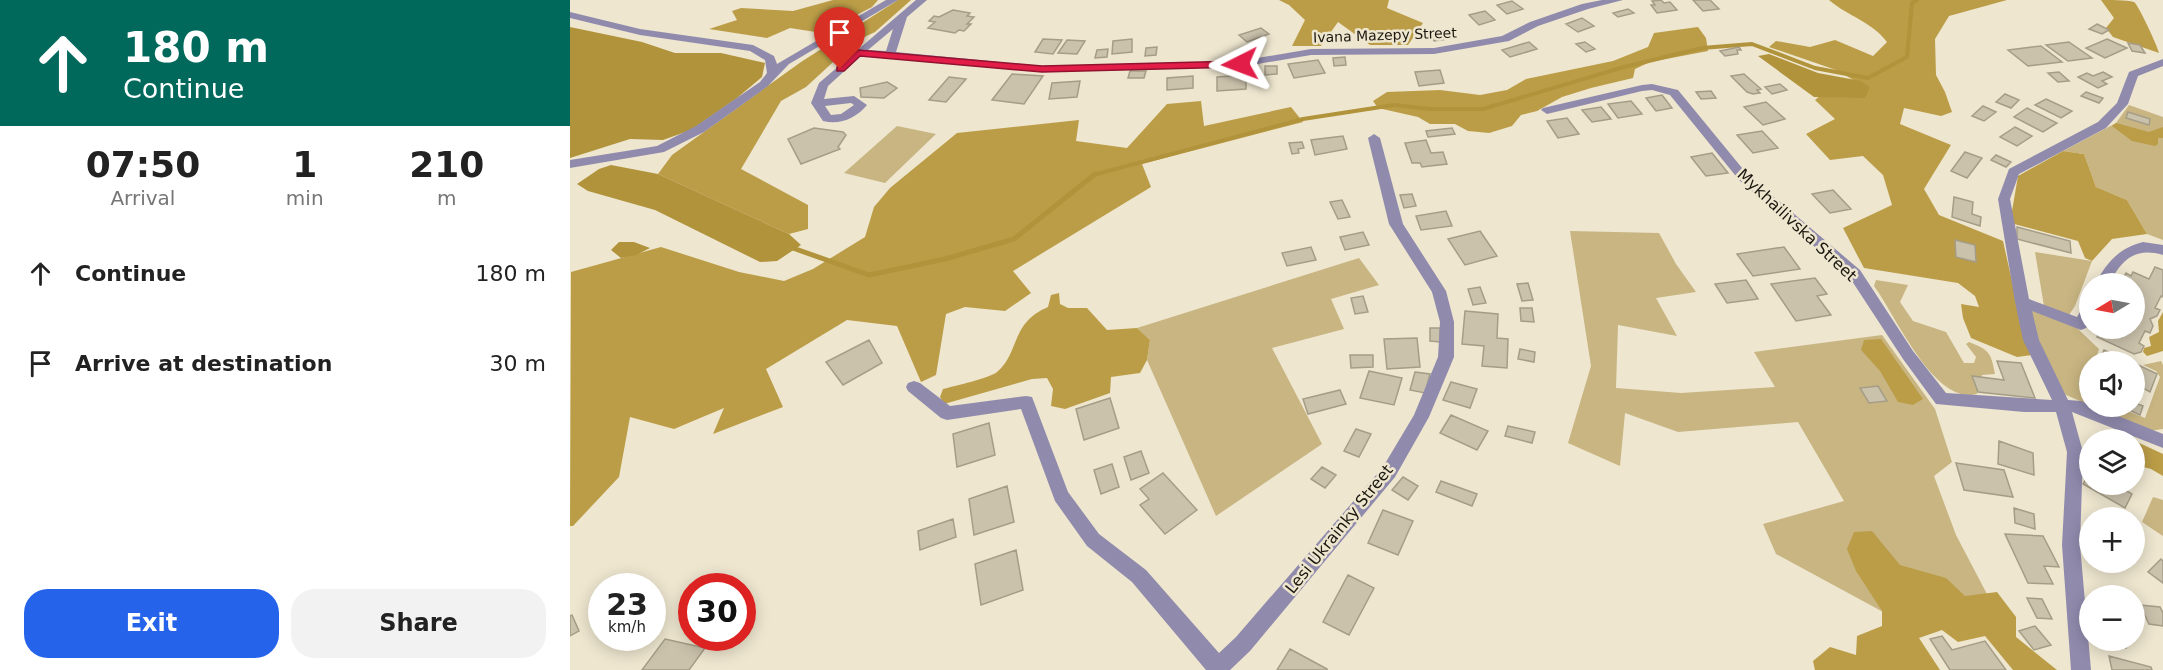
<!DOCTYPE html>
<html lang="en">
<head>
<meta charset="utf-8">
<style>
	body { margin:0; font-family:"DejaVu Sans",sans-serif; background:#f2f2f2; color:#222; height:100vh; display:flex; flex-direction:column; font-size:22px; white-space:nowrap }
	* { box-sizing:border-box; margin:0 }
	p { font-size:20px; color:#767676 }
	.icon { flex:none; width:33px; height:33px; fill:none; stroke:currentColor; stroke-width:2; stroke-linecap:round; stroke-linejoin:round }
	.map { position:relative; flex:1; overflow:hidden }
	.details { display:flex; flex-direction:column; background:#fff; width:570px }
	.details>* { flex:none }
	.banner { background:#00695c; color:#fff; overflow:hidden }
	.needle { width:39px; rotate:260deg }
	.fabs { position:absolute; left:1509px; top:273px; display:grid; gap:12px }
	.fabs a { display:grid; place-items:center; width:66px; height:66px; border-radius:50%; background:#fff; box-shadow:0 3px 15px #0003; font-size:30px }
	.speed { position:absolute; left:18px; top:573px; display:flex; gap:12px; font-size:30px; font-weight:700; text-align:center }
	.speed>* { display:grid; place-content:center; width:78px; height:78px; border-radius:50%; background:#fff; box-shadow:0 3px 15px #0003; line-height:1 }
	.speed small { font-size:15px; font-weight:400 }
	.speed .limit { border:9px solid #d22; background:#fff; color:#111 }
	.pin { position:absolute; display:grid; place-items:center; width:51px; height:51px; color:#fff; margin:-62px -26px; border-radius:50% 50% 50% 0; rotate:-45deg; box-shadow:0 0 6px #0007 }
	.pin .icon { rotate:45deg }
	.me { position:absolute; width:66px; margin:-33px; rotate:267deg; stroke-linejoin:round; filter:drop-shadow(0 0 4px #0008) }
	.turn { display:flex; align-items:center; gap:21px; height:126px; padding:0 24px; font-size:27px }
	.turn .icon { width:78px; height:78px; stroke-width:2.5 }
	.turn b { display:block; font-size:42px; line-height:51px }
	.eta { display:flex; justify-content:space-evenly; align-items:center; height:102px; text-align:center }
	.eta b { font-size:36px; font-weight:600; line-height:42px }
	.action { display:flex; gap:12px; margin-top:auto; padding:12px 24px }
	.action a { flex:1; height:69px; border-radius:24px; background:#2563eb; color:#fff; font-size:24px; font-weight:600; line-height:69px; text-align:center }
	.action a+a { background:#f2f2f2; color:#222 }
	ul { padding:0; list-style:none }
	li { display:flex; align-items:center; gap:18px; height:90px; padding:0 24px }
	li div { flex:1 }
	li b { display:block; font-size:22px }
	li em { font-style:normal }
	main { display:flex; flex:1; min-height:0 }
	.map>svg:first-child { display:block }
</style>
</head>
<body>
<main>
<section class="details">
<div class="banner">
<div class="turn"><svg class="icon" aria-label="ahead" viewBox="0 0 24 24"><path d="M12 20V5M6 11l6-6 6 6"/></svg><div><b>180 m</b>Continue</div></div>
</div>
<div class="eta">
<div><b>07:50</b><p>Arrival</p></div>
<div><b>1</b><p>min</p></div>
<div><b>210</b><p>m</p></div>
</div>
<ul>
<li><svg class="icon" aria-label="ahead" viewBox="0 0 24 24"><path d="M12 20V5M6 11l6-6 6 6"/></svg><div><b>Continue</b></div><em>180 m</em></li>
<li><svg class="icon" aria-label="arrive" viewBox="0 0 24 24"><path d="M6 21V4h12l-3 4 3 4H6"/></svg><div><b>Arrive at destination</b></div><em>30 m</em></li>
</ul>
<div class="action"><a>Exit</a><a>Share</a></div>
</section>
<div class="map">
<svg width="1593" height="670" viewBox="0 0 1593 670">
	<rect width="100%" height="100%" fill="#eee6cf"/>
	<path fill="#c8b582" d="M1559,105L1593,117V240L1577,234L1557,200L1526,187L1514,154L1493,151L1546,123Z
		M327,126L366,134L315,183L274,173Z
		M1000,231L1089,233L1106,264L1126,292L1086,298L1107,336L1048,325L1046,388L1111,393L1205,387L1184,352L1312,335L1365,409L1382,462L1364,476L1386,535L1428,615L1339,626L1206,554L1193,524L1274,501L1228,422L1108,432L1055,413L1050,466L998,443L1021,366Z
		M1465,252L1522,261L1505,306L1499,315L1474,306Z
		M789,258L809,285L761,299L774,329L702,348L752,444L646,516L577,360L580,340L567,328Z
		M1306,280L1338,285L1330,302L1343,321L1376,332L1394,363H1404L1406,357L1396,344L1399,342C1419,350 1421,352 1425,374L1412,375L1407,394C1364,406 1325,314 1304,286Z
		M1458,309L1506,327L1529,349L1525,361L1520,362L1519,376L1514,391L1519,394V405L1494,394L1463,337Z
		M1591,361L1593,365V429L1579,431L1522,407H1548L1575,418L1590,377L1586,371L1573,365Z
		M1583,497L1593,500V536L1572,522Z"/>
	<path fill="#bb9d47" d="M263,0H308L302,7L252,33L220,28L197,38L139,29L167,20L162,11L171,8L223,11Z
		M328,0H341L305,32L286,41L236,87L211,101L171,169L238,205V229L219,234L88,174L102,155L231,62Z
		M709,0H819L817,8L853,23L838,45H800L768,22L751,46H722L735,20L719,5Z
		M1259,0H1437L1379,16L1365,39L1366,75L1375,92L1382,112L1371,116L1334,108L1330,124L1381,145L1354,189L1369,215L1433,241L1452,326L1462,355L1447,357L1401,338L1393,318L1391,304L1409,307L1405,296L1388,283L1294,268L1273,228L1322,205L1313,175L1293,156L1260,160L1236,134L1265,119L1245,100L1255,92L1294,86L1266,70L1199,47L1206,41L1240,47L1265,40L1303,56L1317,42C1301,21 1279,17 1259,0Z
		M1531,0C1540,0 1556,0 1564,2C1568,4 1588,47 1589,53L1543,37L1536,28L1544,18Z
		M1128,27L1136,38L1138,51L1080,62L1065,69L1063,78L1021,88L992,97L967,111L951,115L942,126L919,133L898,131L885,124H860L848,117L808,108L803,101L817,92L870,90L910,95L937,90L956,79L1043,61L1078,47L1084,33Z
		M631,101L634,126L721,107L733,122L572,164L581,187L443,271L461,293L435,311L395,307L376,314L366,375L351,382L327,326L277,320L196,369L213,407L143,434L154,408L104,429L60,417L49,477L3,526H0L1,272L91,247L169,272L214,281L243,269L295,237L304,207L320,188L387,133L509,120L506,141L557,148L597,104Z
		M1546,123L1579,132L1593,127V138H1588V144L1585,146L1562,141L1542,126Z
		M1493,151L1514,154L1526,187L1557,200L1577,234L1542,239L1522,261L1515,258L1508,241L1444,224L1441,217L1448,176Z
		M489,293L490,304L498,308H517L537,330L567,328L580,340L577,360L570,373L541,377L540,393L495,409L481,406L483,389L477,378L462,379L374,404L370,397L373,389C384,386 420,378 427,372C450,353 440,323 478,307L481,295Z
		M1593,312V351L1577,356L1573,352L1574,348L1581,346L1579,337L1589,332L1588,321Z
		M1311,339L1353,399L1343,405L1328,402L1310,371L1291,350L1294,340Z
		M1565,441L1593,454V476L1581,469L1565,465Z
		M1302,531L1330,565L1376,578L1395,596L1427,592L1446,617V637L1487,670H1443L1415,636L1388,642L1372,630L1349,638L1370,670H1245L1243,661L1260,647L1286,655L1287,636L1312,626V611L1286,571L1277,549L1284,532Z"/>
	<path fill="#b1933c" d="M0,27L72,42L105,53H151L195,63L192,77L167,98L121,130L93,140L60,139L0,158Z
		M1199,54L1248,73L1291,81L1300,87L1295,98L1244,97L1188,56Z
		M41,165L88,174L219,234L231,245L207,261L190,262L85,210L18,191L7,184L29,169Z
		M49,242H64L80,248L66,255L51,258L41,250Z"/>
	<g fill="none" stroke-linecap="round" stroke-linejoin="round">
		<path stroke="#b1933c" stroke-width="4" d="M523,175L733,119L824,105L860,109H913L1054,67L1132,48L1182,44L1245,68L1298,78L1337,57L1342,3L1347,0"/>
		<path stroke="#b1933c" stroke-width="5" d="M220,247L299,275L375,259L444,239L525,174"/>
	</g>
	<path fill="#cbc2ac" stroke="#a59d87" stroke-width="1.5" d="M1091,0L1094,3L1100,2L1107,10L1087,13L1081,5H1085L1082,1Z
		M1123,0H1140L1149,9L1133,11Z
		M942,1L953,9L937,14L927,5Z
		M1058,9L1064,13L1048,17L1043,13Z
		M383,10L400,13L397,16L404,17L397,24H401L394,31L389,30L385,33L358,28L365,22L359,21L364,16L369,17Z
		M915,11L925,20L909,25L899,15Z
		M1012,18L1024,26L1008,32L996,24Z
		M1527,24L1539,30L1532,34L1519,29Z
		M691,28L699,34L677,42L669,35Z
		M880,29L885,38L864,41L859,32Z
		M473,39L492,40L483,54L465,52Z
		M562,39V52L542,54L543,41Z
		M1537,39L1557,48L1535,58L1516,48Z
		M497,40L515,41L507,54L488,53Z
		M959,42L967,49L940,57L932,50Z
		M1015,42L1025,49L1016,52L1006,44Z
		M1499,42L1522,58L1498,61L1476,45Z
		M1558,43L1570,45L1575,53L1562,51Z
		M1471,46L1492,62L1458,66L1438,50Z
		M587,47L586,55L575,56L576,48Z
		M1169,47L1171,50H1167L1168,54L1155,56L1150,51Z
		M538,49L537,57L525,58L527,50Z
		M775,57L776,65L764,66L763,58Z
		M748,60L755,73L724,78L718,64Z
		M695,66H707V74L695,75Z
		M870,70L874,83L849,86L845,72Z
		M560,71H576L574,78H558Z
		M1489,72L1499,81L1488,82L1478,73Z
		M1533,72L1542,77L1532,81L1537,84L1528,88L1508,77L1517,73L1523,76Z
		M442,74L473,76L454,104L422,100Z
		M1174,74L1191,89L1187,90L1190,93L1183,94L1177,92L1161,76Z
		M676,75V89L647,91V77Z
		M623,76V88L597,90V78Z
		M379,77L396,79L376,102L359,100Z
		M510,81L507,97L479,99L482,83Z
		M317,82L327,88L314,98L291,97L290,88Z
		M1210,84L1217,90L1202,94L1195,87Z
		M1141,91L1146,98L1131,99L1126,92Z
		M1516,92L1533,98L1529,103L1511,96Z
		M1435,94L1449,100L1441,108L1426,102Z
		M1092,95L1102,108L1086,111L1076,98Z
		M1476,99L1502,111L1491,118L1465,105Z
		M1061,101L1072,114L1048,118L1038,104Z
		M1196,102L1215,119L1193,125L1174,107Z
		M1413,106L1426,112L1414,121L1402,116Z
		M1031,107L1041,119L1022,122L1012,110Z
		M1457,108L1487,123L1473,132L1444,117Z
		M1558,112L1580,119L1579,125L1556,118Z
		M997,118L1009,134L988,138L977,121Z
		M1445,127L1462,136L1447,146L1430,137Z
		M244,128L273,132L276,135L268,147L270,149L231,164L218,139Z
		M882,128L885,134L858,137L856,131Z
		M1192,131L1208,148L1183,153L1167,135Z
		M773,136L777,149L745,155L741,140Z
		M856,140L861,153L873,152L877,164L852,167L850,163H842L835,143Z
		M732,142L734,148L728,149L729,153L722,154L719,143Z
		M1395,152L1412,158L1397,178L1381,171Z
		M1142,153L1158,173L1136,176L1121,157Z
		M1426,155L1441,162L1436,167L1421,160Z
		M1263,190L1281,209L1260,213L1242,194Z
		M842,194L846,206L834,208L830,195Z
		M1384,197L1403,202L1402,214L1411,217L1410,226L1382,217Z
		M772,200L780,217L768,219L760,202Z
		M876,211L882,226L851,230L846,216Z
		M1447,227L1500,241L1501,253L1447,239Z
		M910,231L927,256L895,265L878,239Z
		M793,232L799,245L775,250L770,237Z
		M1385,240L1405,245L1406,262L1386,257Z
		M741,247L746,260L717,266L712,253Z
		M1214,247L1230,269L1183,276L1167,254Z
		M1585,267L1593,270V297L1591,296L1585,308L1590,310L1587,316L1580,319L1583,326L1580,333L1575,331L1569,343L1574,346L1571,352L1564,354L1527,337L1530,332L1526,328H1564V284H1556L1552,280L1556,273L1561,276L1563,272L1579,279Z
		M1245,278L1257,294L1247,296L1261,315L1226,321L1201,284Z
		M1176,280L1188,299L1157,303L1145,284Z
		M958,283L963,300L952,301L947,284Z
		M910,287L916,303L903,305L898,289Z
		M793,296L798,312L785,314L781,298Z
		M950,308H962L964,322L951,321Z
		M895,311L928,314L927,338L938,339L937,368L912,366L914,346L892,344Z
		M860,328H870V342L860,341Z
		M847,338L850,367L817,369L814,339Z
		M299,340L312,363L273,385L256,362Z
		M950,349L965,352L964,362L948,359Z
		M1534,350L1560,362H1529Z
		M780,355H803V367L781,368Z
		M1427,361L1451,363L1465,398L1408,392L1402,376L1434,380Z
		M1564,363L1587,374L1580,392L1573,388L1568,404L1573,406L1570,415L1551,406H1564Z
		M799,371L832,378L824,405L790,398Z
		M845,372L860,374L855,393L840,390Z
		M881,382L907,389L900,408L873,400Z
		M1308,386L1317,401L1299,403L1290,388Z
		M770,390L776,404L738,414L733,399Z
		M540,398L549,428L514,440L506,409Z
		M881,415L918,431L907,450L870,433Z
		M419,423L425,455L387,467L383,434Z
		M938,426L965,432L962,443L935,436Z
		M786,429L801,434L789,457L774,451Z
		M1429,441L1463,453L1464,475L1428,464Z
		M571,451L579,473L561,480L554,457Z
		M1386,463L1434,470L1443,497L1394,490Z
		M542,464L549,487L531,494L524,470Z
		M752,467L766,475L755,488L741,479Z
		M1520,472V484H1545L1562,494L1555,508L1513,484Z
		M593,473L627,510L595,534L570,505L579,499L570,489Z
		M833,477L848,486L838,500L822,490Z
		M871,481L907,494L902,506L866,492Z
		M437,486L444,522L404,535L399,499Z
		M1444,508L1464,514L1465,529L1445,523Z
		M813,510L843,521L828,555L798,543Z
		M383,519L386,537L350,550L348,531Z
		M1435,534L1473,536L1489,567L1474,566L1483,584L1458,583Z
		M446,550L453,590L411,605L405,564Z
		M1591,559L1593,561V583L1578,572Z
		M778,575L804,588L779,635L753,622Z
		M1457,598L1472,599L1482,619L1467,618Z
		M1570,605L1590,607L1593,613V626L1579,624Z
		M2,615L9,631L0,636V616Z
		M1465,626L1481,645L1464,650L1449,631Z
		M1372,636L1382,650L1415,641L1436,670H1380L1360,639Z
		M95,639L135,648L119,670H72Z
		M1530,640H1554L1556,648Z
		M720,649L757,669V670H707Z
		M1539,656L1581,667L1582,670H1542Z"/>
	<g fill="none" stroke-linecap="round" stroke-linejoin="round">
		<path fill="#908bad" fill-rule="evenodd" d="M316,0H328L219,64L198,86L134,132L94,152L0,168V160L87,146L126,126L190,82L197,73L195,60L180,51L70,35L0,18V12L70,29L183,45L204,56L207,64Z
			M346,0H357L337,17L326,52L472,66L670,61L741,49L864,48L932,36L960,22L1012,4L1032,0H1053L1018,9L968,26L939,41L864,54L741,55L670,67L472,72L291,56L258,86L254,99L284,96L297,105C285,119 270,125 253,121L241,103L249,83ZM323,29L316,51L298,50ZM281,103L284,105L271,114L261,115L255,106Z
			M1593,59V66L1568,76L1558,104L1536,128L1449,174L1440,199L1459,299L1507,317L1515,303L1520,302V322L1516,328L1511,330L1462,311L1469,340L1498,400L1511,401L1593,434V448L1502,412L1513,452L1510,545L1521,670H1501L1492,545L1497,452L1486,412H1454L1366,404L1333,359L1280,278L1169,180L1100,95L1082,90L1072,91L977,114L971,110L973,108L1072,85L1082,84L1108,90L1177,174L1290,270L1343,351L1376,393L1482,400L1453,340L1445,302L1428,199L1439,169L1528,122L1547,103L1559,72Z
			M804,134L810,138L833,224L876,291L884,322V357L859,417L825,477L680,651L660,670H636L562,582L517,546L485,501L451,409L377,420L371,418L338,391L336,387L338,383L344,381L350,383L380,406L456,396L462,397L498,492L529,534L576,570L649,653L666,637L813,467L844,415L868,357L870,322L862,292L819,224L798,138Z
			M1573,242L1593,245V255C1565,247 1552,259 1539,284H1525C1537,262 1549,248 1573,242Z"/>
	</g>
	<path fill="#e11d48" stroke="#92132f" stroke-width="1.5" d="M288,50L472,66L670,61L675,64L670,67L472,72L290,56L274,71H267V67Z"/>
	<g text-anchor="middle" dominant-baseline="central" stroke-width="5" stroke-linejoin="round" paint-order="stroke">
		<g font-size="14" fill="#1a170f" stroke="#eee6cf">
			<text transform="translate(815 35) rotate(-2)">Ivana Mazepy Street</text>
		</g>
		<g font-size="16" fill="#1a170f" stroke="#eee6cf">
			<text transform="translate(1227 225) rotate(43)">Mykhailivska Street</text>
			<text transform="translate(769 529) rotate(-51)">Lesi Ukrainky Street</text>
		</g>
	</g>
</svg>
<div class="fabs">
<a><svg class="needle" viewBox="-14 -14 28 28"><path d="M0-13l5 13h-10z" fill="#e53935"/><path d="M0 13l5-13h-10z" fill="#767676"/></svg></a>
<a><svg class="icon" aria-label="sound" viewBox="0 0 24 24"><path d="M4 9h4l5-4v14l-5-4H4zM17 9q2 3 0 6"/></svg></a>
<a><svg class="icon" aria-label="layers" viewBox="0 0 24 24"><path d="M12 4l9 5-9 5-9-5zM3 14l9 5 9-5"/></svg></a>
<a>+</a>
<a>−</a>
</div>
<div class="speed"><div>23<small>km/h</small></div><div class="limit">30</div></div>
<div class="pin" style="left:270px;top:69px;background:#d93025"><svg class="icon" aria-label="arrive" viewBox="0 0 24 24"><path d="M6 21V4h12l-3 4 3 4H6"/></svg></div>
<svg class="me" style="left:670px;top:64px" viewBox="-20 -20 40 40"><path d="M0-17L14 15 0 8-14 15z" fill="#e11d48" stroke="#fff" stroke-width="4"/></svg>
</div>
</main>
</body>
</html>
